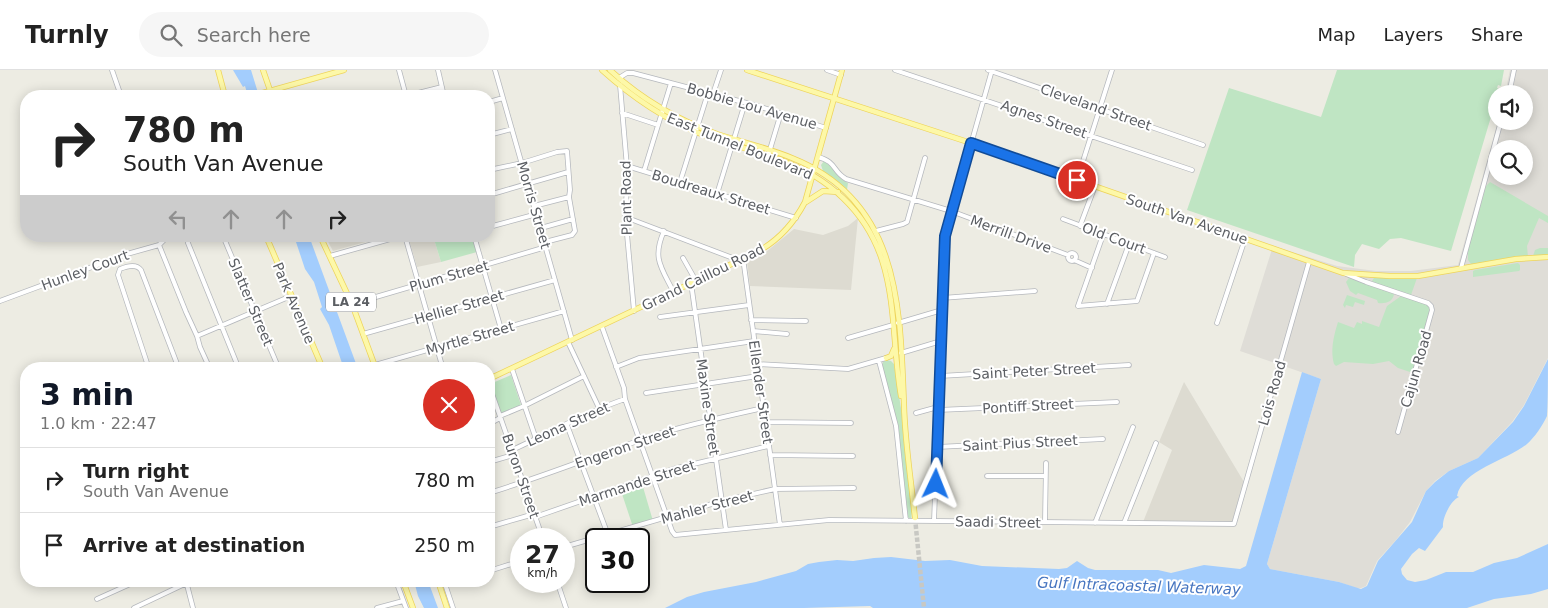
<!DOCTYPE html>
<html lang="en">
<head>
<meta charset="utf-8">
<style>
	body { margin:0; font-family:"DejaVu Sans",sans-serif; background:#f6f6f6; color:#222; height:100vh; display:flex; flex-direction:column; font-size:19px; white-space:nowrap }
	* { box-sizing:border-box; margin:0 }
	p { font-size:16px; color:#767676 }
	.icon { flex:none; width:28px; height:28px; fill:none; stroke:currentColor; stroke-width:2; stroke-linecap:round; stroke-linejoin:round }
	.map { position:relative; flex:1; overflow:hidden }
	.details { position:absolute; left:20px; top:292px; width:475px; height:225px; display:flex; flex-direction:column; background:#fff; border-radius:20px; box-shadow:0 2px 12px #0003 }
	.details>* { flex:none }
	.banner { position:absolute; left:20px; top:20px; width:475px; height:152px; border-radius:20px; box-shadow:0 2px 12px #0003; background:#fff; color:#222; overflow:hidden }
	.buttons { position:absolute; left:1488px; top:15px; display:grid; gap:10px }
	.buttons a { display:grid; place-items:center; width:45px; height:45px; border-radius:50%; background:#fff; box-shadow:0 2px 12px #0003; font-size:25px }
	.speed { position:absolute; left:510px; top:458px; display:flex; gap:10px; font-size:25px; font-weight:700; text-align:center }
	.speed>* { display:grid; place-content:center; width:65px; height:65px; border-radius:50%; background:#fff; box-shadow:0 2px 12px #0003; line-height:1 }
	.speed small { font-size:12px; font-weight:400 }
	.speed .limit { border:2px solid #111; border-radius:8px; background:#fff; color:#111 }
	.pin { position:absolute; display:grid; place-items:center; width:42px; height:42px; color:#fff; margin:-21px; border:2px solid #fff; border-radius:50%; box-shadow:0 1px 5px #0007 }
	.me { position:absolute; width:55px; margin:-28px; rotate:2deg; stroke-linejoin:round; filter:drop-shadow(0 0 4px #0008) }
	.turn { display:flex; align-items:center; gap:18px; height:105px; padding:0 20px; font-size:22px }
	.turn .icon { width:65px; height:65px; stroke-width:2.5 }
	.turn b { display:block; font-size:35px; line-height:42px }
	.lanes { display:flex; align-items:center; height:48px; padding:0 20px; background:#0003; justify-content:center; gap:25px; direction:ltr }
	.lanes .off { opacity:.35 }
	.round { display:grid; place-items:center; flex:none; width:52px; height:52px; border-radius:26px; background:#f6f6f6 }
	.head { display:flex; align-items:center; justify-content:space-between; height:85px; padding:0 20px }
	h1 { font-size:30px; font-weight:600; line-height:38px; color:#111827 }
	ul { padding:0; list-style:none }
	li { display:flex; align-items:center; gap:15px; height:65px; padding:0 20px; border-top:1px solid #e0e0e0 }
	li div { flex:1 }
	li b { display:block; font-size:19px }
	li em { font-style:normal }
	header { display:flex; align-items:center; gap:30px; box-sizing:border-box; height:70px; padding:0 25px; background:#fff; border-bottom:1px solid #e0e0e0 }
	header strong { font-size:24px }
	nav { display:flex; gap:28px; margin-inline-start:auto; font-size:18px }
	.search { width:350px; height:45px; background:#f6f6f6; display:flex; align-items:center; gap:12px; box-sizing:border-box; padding:0 18px; border-radius:28px; color:#767676; font-size:19px }
	.map>svg:first-child { display:block }
</style>
</head>
<body>
<header>
<strong>Turnly</strong>
<div class="search"><svg class="icon" aria-label="search" viewBox="0 0 24 24"><circle cx="10" cy="10" r="6"/><path d="M15 15l6 6"/></svg>Search here</div>
<nav><a>Map</a><a>Layers</a><a>Share</a></nav>
</header>
<div class="map">
<svg width="1548" height="538" viewBox="0 0 1548 538">
	<rect width="100%" height="100%" fill="#edece3"/>
	<path fill="#dfddd7" fill-rule="evenodd" d="M1510,0H1548V288L1524,335L1512,352L1478,388L1449,401L1435,411L1426,421L1410,452L1396,470L1377,491L1366,516L1361,518H1356L1339,512L1270,499L1267,494L1321,309L1240,281L1273,176L1337,196L1376,201H1411L1458,195L1498,51H1524V24H1505ZM1496,79H1524V106H1496Z"/>
	<path fill="#dddbd1" d="M858,148L851,220L750,216L747,191L766,182L794,159L823,165L848,156Z
		M325,166H387L333,181Z
		M408,166H433L441,192L417,197Z
		M1184,312L1244,412L1232,452H1143L1172,380L1159,372Z"/>
	<path fill="#bfe5c3" d="M1337,0H1504L1501,16L1498,15L1497,18L1500,19L1498,24H1496V30L1451,181L1401,168L1390,169L1379,179L1362,174L1355,185L1354,197L1187,140L1229,18L1321,47Z
		M824,91C834,97 836,108 848,113L847,120L823,101L821,95Z
		M1490,112L1548,146V153L1539,148L1527,176L1528,187L1471,194L1468,190V180L1486,116Z
		M433,166H472L477,182L441,192Z
		M1540,178H1548V186H1533L1535,180Z
		M1518,193L1520,195V200L1519,201L1473,207V201L1475,200Z
		M1349,208L1394,224C1393,232 1385,234 1378,233L1377,230L1358,223L1356,225L1350,221L1346,212Z
		M1374,208H1417L1411,225L1377,214L1372,211Z
		M1347,225L1365,231L1364,235L1355,232L1353,237L1346,235L1345,238L1343,235Z
		M1401,226L1428,234L1431,240L1413,303L1398,298L1389,291L1373,294L1344,292L1336,296L1334,294C1330,280 1334,265 1338,252L1354,258L1357,252L1362,254V251L1379,257L1387,236Z
		M887,290L891,291L894,294L903,351L912,441L911,450L908,447L898,355L882,296L883,292Z
		M511,305L521,335L500,344L490,314Z
		M643,417L653,451L633,457L622,424Z"/>
	<path fill="#a3cdfd" d="M233,0H251L259,26H248L245,16L243,17Z
		M294,166H309L358,299H344L329,255L320,239L322,237L314,212L305,199Z
		M1548,289C1548,299 1548,340 1547,346C1543,355 1534,368 1527,374C1508,390 1462,400 1457,426L1459,427C1451,430 1442,448 1443,457L1425,481L1419,478L1412,484L1401,499L1402,504L1407,510L1415,512L1426,510L1446,502H1473L1494,493L1517,488L1548,474V519L1531,524L1494,529L1467,538H873L870,536L804,538H665L687,527L704,522L756,512L796,501L808,494L819,492L837,490L853,491L874,488L891,487L925,491L950,490L982,496L1059,499L1067,498L1077,491L1088,498L1095,500H1158L1171,503L1204,495L1240,499L1246,496L1302,302L1321,309L1267,494L1270,499L1339,512L1361,519L1367,516L1378,491L1412,452L1426,421L1435,412L1449,401L1478,388L1513,352L1524,336Z
		M414,511H428L438,538H424L418,526Z"/>
	<g fill="none" stroke-linecap="round" stroke-linejoin="round">
		<path stroke="#c8c8c3" stroke-width="4.5" stroke-dasharray="4.5 2" stroke-linecap="butt" d="M915,448L924,538"/>
		<g stroke="#b5b8bd" stroke-width="5.5">
			<path id="minor" d="M112,0L121,26
				M399,0L406,26
				M438,0L444,26
				M495,0L572,270
				M827,0L841,5
				M895,0L1192,100
				M988,0L1203,75
				M619,8L627,3H633L758,36L826,58
				M620,15L628,109L625,142L634,241
				M713,24L721,0
				M1509,24L1514,0
				M406,26L442,17
				M489,32L503,28
				M622,43L658,55
				M489,65L512,59
				M768,86L781,43
				M818,87C837,92 832,101 846,109L951,141L1068,185
				M627,96L796,148
				M489,100L522,93L557,82L567,81L570,120L569,127L575,161L572,165L545,172
				M644,101L671,13
				M1077,110L1112,0
				M680,112L708,23
				M717,124L745,33
				M489,125L568,102
				M534,136L569,127
				M625,147L738,190
				M1063,149L1165,187
				M1080,156L1095,116
				M489,157L537,144
				M541,158L573,149
				M664,161C652,188 661,197 673,221
				M876,161L903,154L907,152L925,88
				M1103,165L1078,236L1137,231L1154,183
				M223,166L279,299
				M405,166L443,299
				M474,166L501,259
				M188,173L239,299
				M159,175L186,242L197,266L200,277L210,299
				M1068 187a4 4 0 1 1 8 0a4 4 0 1 1-8 0Z
				M330,186L401,166
				M683,188L696,211
				M743,188L780,455
				M1074,190L1092,198
				M1461,198L1501,51
				M1346,204L1366,212L1428,233L1431,236L1432,240L1398,362
				M691,213L726,460
				M942,228L1035,221
				M0,231L127,184L159,175L168,166
				M352,234L546,177
				M1107,234L1129,174
				M660,247L749,235
				M751,250L806,251
				M898,253L942,240
				M1217,253L1245,169
				M602,257L624,318L625,329L672,461L675,465L829,450L1234,454L1309,192
				M753,261L787,264
				M363,264L555,210
				M197,266L291,226
				M848,268L893,255
				M568,272L599,338
				M901,283L941,271
				M879,291L896,356L906,451
				M757,294L848,299L886,288
				M375,295L564,241
				M616,297L639,288L754,271
				M149,299L118,205L120,199C127,196 136,193 141,200L179,299
				M512,299L536,369
				M940,306L1129,295
				M489,315L543,469
				M646,323L758,306
				M938,340L1117,332
				M916,343L938,337
				M500,346L524,336L584,306
				M765,352L851,353
				M489,354L500,348
				M567,355L608,465
				M937,377L1103,369
				M512,380C550,363 586,342 625,329
				M770,385L853,386
				M489,392L513,385
				M987,406H1045
				M489,423C545,406 599,384 655,365C690,354 727,346 763,338
				M535,447L673,399L768,376
				M934,451L945,166L992,0
				M1045,452L1046,393
				M1095,453L1133,357
				M1124,453L1156,373
				M489,457L534,444
				M564,477L722,431L775,419L854,418
				M489,501L521,491
				M186,511L193,538
				M396,511L406,538
				M444,511L453,538
				M557,511L566,538
				M444,514L453,511
				M97,529L137,511
				M134,538L191,511
				M377,538L403,531"/>
		</g>
		<g stroke="#eed45b" stroke-width="6">
			<path id="major" d="M218,0L225,26
				M263,0L272,26
				M602,0C632,27 664,49 701,64C727,74 754,80 780,90C828,107 866,141 882,190C896,233 893,281 901,326
				M610,0C640,28 678,50 717,64C742,72 768,78 792,88C900,131 900,236 904,335C905,373 911,410 915,448
				M747,0L971,73L1343,203L1390,206H1418L1516,189L1548,187
				M252,26L344,0
				M806,132L823,121L838,122
				M266,166L323,299
				M320,166L352,234L376,299
				M886,288L891,286L894,279
				M489,309L759,181C780,169 794,153 805,132L842,0
				M403,511L413,538
				M438,511L447,538"/>
		</g>
		<use href="#minor" stroke="#fff" stroke-width="4"/>
		<use href="#major" stroke="#fdf8a8" stroke-width="4.5"/>
	</g>
	<g fill="none" stroke-linecap="round" stroke-linejoin="round">
		<g stroke="#114b97" stroke-width="12">
			<path id="route" d="M936,414L945,166L971,73L1077,110"/>
		</g>
		<use href="#route" stroke="#1a73e8" stroke-width="9"/>
	</g>
	<g text-anchor="middle" dominant-baseline="central" stroke-width="4" stroke-linejoin="round" paint-order="stroke">
		<rect fill="#fff" stroke="#8c8e92" stroke-width="1" x="326" y="222.5" width="50" height="19" rx="4"/>
		<g font-size="12" font-weight="bold" fill="#5b5e63">
			<text x="351" y="232">LA 24</text>
		</g>
		<g font-size="14" fill="#5b5e63" stroke="#fff">
			<text transform="translate(752 36) rotate(16)">Bobbie Lou Avenue</text>
			<text transform="translate(1096 37) rotate(19)">Cleveland Street</text>
			<text transform="translate(1044 49) rotate(19)">Agnes Street</text>
			<text transform="translate(740 76) rotate(22)">East Tunnel Boulevard</text>
			<text transform="translate(711 122) rotate(17)">Boudreaux Street</text>
			<text transform="translate(626 128) rotate(-91)">Plant Road</text>
			<text transform="translate(534 135) rotate(74)">Morris Street</text>
			<text transform="translate(1187 149) rotate(19)">South Van Avenue</text>
			<text transform="translate(1011 164) rotate(20)">Merrill Drive</text>
			<text transform="translate(1114 168) rotate(20)">Old Court</text>
			<text transform="translate(85 200) rotate(-20)">Hunley Court</text>
			<text transform="translate(449 206) rotate(-16)">Plum Street</text>
			<text transform="translate(703 207) rotate(-26)">Grand Caillou Road</text>
			<text transform="translate(251 232) rotate(67)">Slatter Street</text>
			<text transform="translate(294 233) rotate(67)">Park Avenue</text>
			<text transform="translate(459 237) rotate(-16)">Hellier Street</text>
			<text transform="translate(470 268) rotate(-16)">Myrtle Street</text>
			<text transform="translate(1416 299) rotate(-74)">Cajun Road</text>
			<text transform="translate(1034 301) rotate(-3)">Saint Peter Street</text>
			<text transform="translate(761 322) rotate(82)">Ellender Street</text>
			<text transform="translate(1272 323) rotate(-74)">Lois Road</text>
			<text transform="translate(1028 336) rotate(-3)">Pontiff Street</text>
			<text transform="translate(708 337) rotate(82)">Maxine Street</text>
			<text transform="translate(568 354) rotate(-24)">Leona Street</text>
			<text transform="translate(1020 373) rotate(-3)">Saint Pius Street</text>
			<text transform="translate(625 377) rotate(-19)">Engeron Street</text>
			<text transform="translate(521 406) rotate(71)">Buron Street</text>
			<text transform="translate(637 413) rotate(-18)">Marmande Street</text>
			<text transform="translate(707 437) rotate(-15)">Mahler Street</text>
			<text transform="translate(998 452) rotate(1)">Saadi Street</text>
		</g>
		<g font-size="15" font-style="italic" fill="#4675c0" stroke="#fff">
			<text transform="translate(1139 516) rotate(2)">Gulf Intracoastal Waterway</text>
		</g>
	</g>
</svg>
<div class="buttons">
<a><svg class="icon" aria-label="sound" viewBox="0 0 24 24"><path d="M4 9h4l5-4v14l-5-4H4zM17 9q2 3 0 6"/></svg></a>
<a><svg class="icon" aria-label="search" viewBox="0 0 24 24"><circle cx="10" cy="10" r="6"/><path d="M15 15l6 6"/></svg></a>
</div>
<div class="speed"><div>27<small>km/h</small></div><div class="limit">30</div></div>
<div class="pin" style="left:1077px;top:110px;background:#d93025"><svg class="icon" aria-label="arrive" viewBox="0 0 24 24"><path d="M6 21V4h12l-3 4 3 4H6"/></svg></div>
<svg class="me" style="left:936px;top:414px" viewBox="-20 -20 40 40"><path d="M0-17L14 15 0 8-14 15z" fill="#1a73e8" stroke="#fff" stroke-width="4"/></svg>
<div class="banner">
<div class="turn"><svg class="icon" aria-label="right" viewBox="0 0 24 24"><path d="M7 20v-9h11M14 6l5 5-5 5"/></svg><div><b>780 m</b>South Van Avenue</div></div>
<div class="lanes"><svg class="icon off" aria-label="left" viewBox="0 0 24 24"><path d="M17 20v-9H6M10 6l-5 5 5 5"/></svg><svg class="icon off" aria-label="ahead" viewBox="0 0 24 24"><path d="M12 20V5M6 11l6-6 6 6"/></svg><svg class="icon off" aria-label="ahead" viewBox="0 0 24 24"><path d="M12 20V5M6 11l6-6 6 6"/></svg><svg class="icon" aria-label="right" viewBox="0 0 24 24"><path d="M7 20v-9h11M14 6l5 5-5 5"/></svg></div>
</div>
<section class="details">
<div class="head"><div><h1>3 min</h1><p>1.0 km · 22:47</p></div><a class="round" style="background:#d93025;color:#fff"><svg class="icon" aria-label="close" viewBox="0 0 24 24"><path d="M6 6l12 12M18 6L6 18"/></svg></a></div>
<ul>
<li><svg class="icon" aria-label="right" viewBox="0 0 24 24"><path d="M7 20v-9h11M14 6l5 5-5 5"/></svg><div><b>Turn right</b><p>South Van Avenue</p></div><em>780 m</em></li>
<li><svg class="icon" aria-label="arrive" viewBox="0 0 24 24"><path d="M6 21V4h12l-3 4 3 4H6"/></svg><div><b>Arrive at destination</b></div><em>250 m</em></li>
</ul>
</section>
</div>
</body>
</html>
